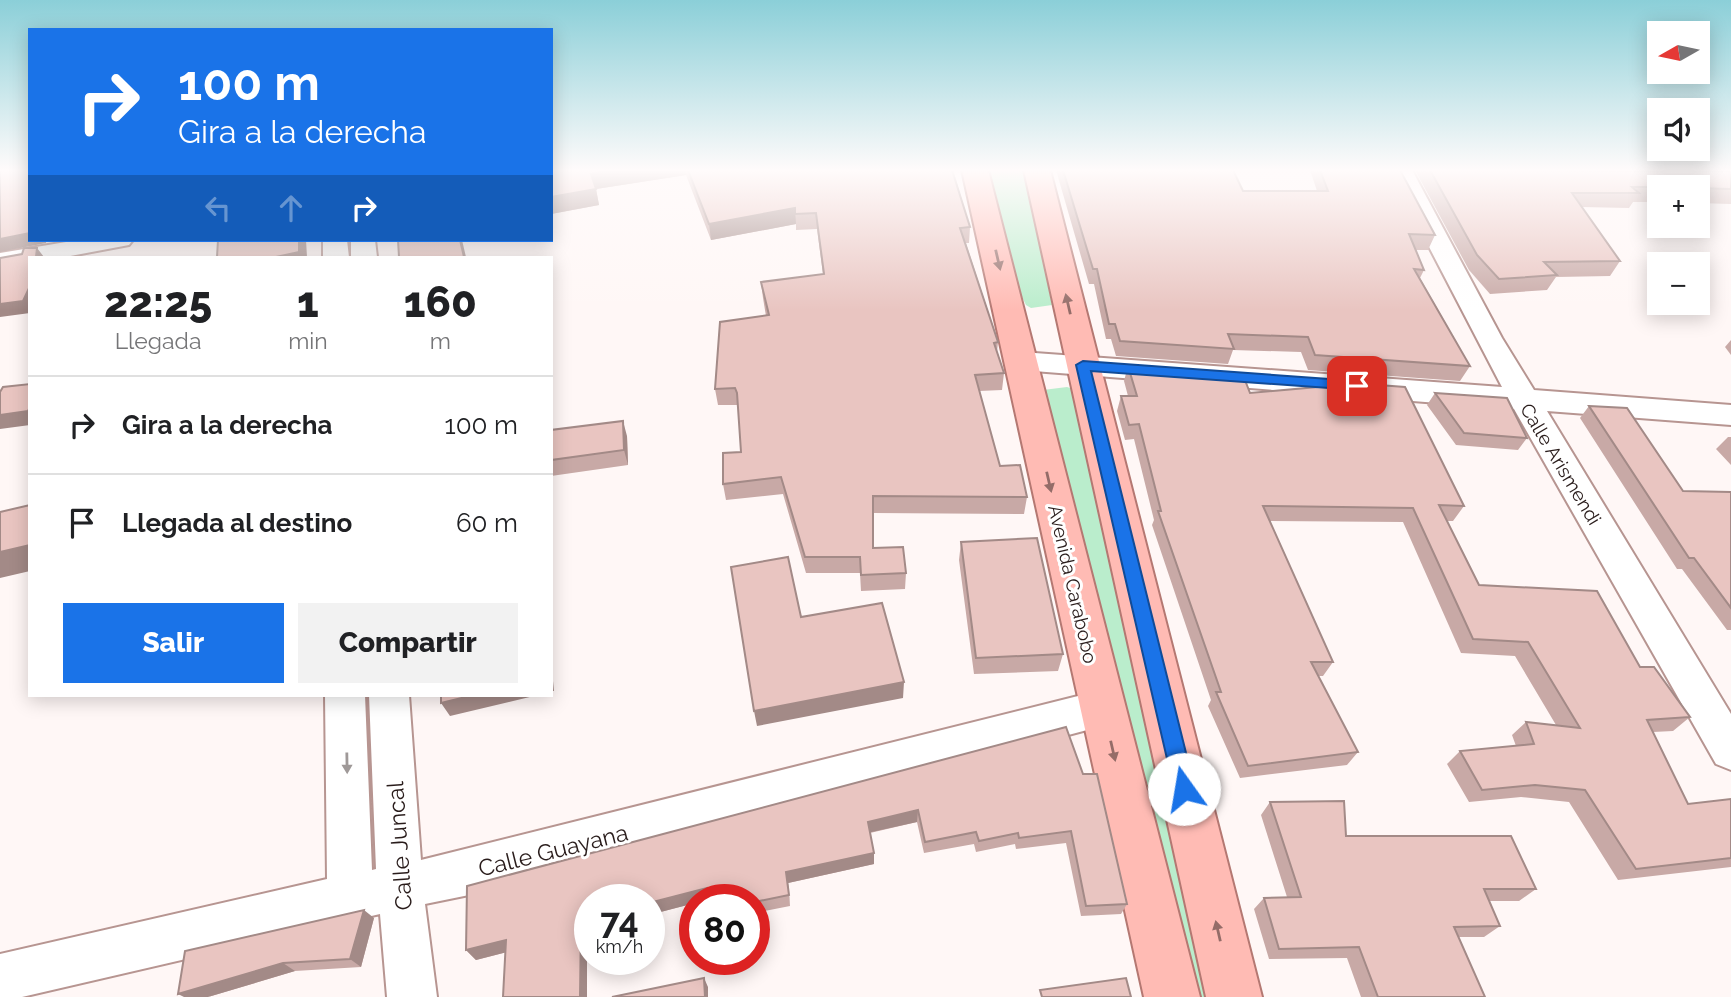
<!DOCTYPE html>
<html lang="es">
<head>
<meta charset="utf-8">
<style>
	body { margin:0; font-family:Raleway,sans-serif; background:#f2f2f2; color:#202124; height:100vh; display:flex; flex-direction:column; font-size:26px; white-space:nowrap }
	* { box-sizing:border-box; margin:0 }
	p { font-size:23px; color:#757577 }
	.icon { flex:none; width:38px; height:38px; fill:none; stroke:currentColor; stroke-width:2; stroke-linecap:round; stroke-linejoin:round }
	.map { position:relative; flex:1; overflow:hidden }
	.panel { position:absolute; left:28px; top:256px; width:525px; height:441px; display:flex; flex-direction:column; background:#fff; border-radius:0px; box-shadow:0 4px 18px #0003 }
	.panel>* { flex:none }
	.banner { position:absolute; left:28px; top:28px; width:525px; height:214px; border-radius:0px; box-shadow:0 4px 18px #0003; background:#1a73e8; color:#fff; overflow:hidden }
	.needle { width:46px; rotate:261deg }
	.fabs { position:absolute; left:1647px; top:21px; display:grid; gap:14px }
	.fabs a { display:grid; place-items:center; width:63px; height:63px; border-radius:0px; background:#fff; box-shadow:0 4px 18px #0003; font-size:35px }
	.speed { position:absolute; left:574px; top:884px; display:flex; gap:14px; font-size:35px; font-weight:700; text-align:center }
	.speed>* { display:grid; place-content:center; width:91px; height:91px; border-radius:50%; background:#fff; box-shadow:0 4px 18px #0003; line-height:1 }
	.speed small { font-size:18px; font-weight:400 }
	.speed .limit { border:10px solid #d22; background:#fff; color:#111 }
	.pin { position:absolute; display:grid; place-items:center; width:60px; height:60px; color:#fff; margin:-30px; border-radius:14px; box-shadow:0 4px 10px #0006 }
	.me { position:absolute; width:77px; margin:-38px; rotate:347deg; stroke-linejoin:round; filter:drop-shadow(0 0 5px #0008) }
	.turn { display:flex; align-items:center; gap:24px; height:147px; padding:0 35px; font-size:32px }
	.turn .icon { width:91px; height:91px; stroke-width:2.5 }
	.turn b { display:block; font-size:49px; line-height:60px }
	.lanes { display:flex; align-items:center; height:66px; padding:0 35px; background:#0003; justify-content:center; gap:35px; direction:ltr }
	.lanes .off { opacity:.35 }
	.eta { display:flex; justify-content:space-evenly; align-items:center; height:119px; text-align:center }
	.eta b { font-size:42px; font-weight:800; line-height:49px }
	.cta { display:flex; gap:14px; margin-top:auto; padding:14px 35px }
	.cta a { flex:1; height:80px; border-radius:0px; background:#1a73e8; color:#fff; font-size:28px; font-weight:800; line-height:80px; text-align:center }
	.cta a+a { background:#f2f2f2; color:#202124 }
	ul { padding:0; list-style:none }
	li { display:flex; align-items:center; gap:21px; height:98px; padding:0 35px; border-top:2px solid #e0e0e0 }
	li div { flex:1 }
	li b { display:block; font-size:26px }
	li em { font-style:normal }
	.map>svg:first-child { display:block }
</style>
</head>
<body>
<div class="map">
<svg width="1731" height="997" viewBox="0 0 1731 997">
	<rect width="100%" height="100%" fill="#fff7f6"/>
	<path fill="#baedcc" d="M985,170H1024L1052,305L1031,308L1026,305L1016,285Z
		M1067,387L1073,389L1215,997H1192L1043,390Z"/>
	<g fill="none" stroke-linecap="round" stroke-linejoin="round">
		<g stroke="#b79591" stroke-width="4">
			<path id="minor" d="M1389,170H1412L1502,338L1534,390L1731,405V425L1547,411L1731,714V770L1716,764L1514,409L1021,370L1011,368L1007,361L1011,354L1021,352L1502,387Z
				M78,240H133L129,245L65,257H30V263L0,269V253Z
				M323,240H347L349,257H323Z
				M351,240H375L377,257H351Z
				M1102,690L1116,695L1122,708L1116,721L1102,726L474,894L425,904L437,997H387L380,914L22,997H0V954L327,879L325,695H365L372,870L376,869L369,695H409L421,860Z"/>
		</g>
		<g stroke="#b47872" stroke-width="4">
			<path id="trunk" d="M962,170H988L1200,997H1144Z
				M1024,170H1050L1262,997H1206Z"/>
		</g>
		<use href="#minor" fill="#fff" fill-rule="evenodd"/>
		<use href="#trunk" fill="#ffbbb4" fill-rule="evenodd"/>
	</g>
	<path fill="#c8a9a6" d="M551,170H953L970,227L969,243H966L998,342L997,352L1004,373L1002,390L979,391L1000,466L1027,497L1024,514L873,513V548L906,573L905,589L861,591L860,573H806L783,494L726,500L723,484L741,452L738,407L737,405H718L715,389L766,316L763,298L761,282L823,274L817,229L796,230V224L711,240L686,175L596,189L599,205L551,214Z
		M1056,170H1233L1243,191H1317L1310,170H1400L1435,235L1428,250H1415L1424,270L1420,278L1470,366L1460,381L1308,370L1301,352L1233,350L1228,364L1116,356L1111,339H1106L1094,284H1089Z
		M1415,170L1731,171V204L1698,203V187H1659V202H1633L1629,208L1582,207L1620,261L1610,276L1556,277L1547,290L1490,294L1469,270Z
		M1731,340V355L1725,347Z
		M1128,366L1250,393L1323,386L1326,381L1464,506L1453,521H1447L1479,585L1640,667L1690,717L1673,731L1653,732L1688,804L1731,799V867L1618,880L1569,802L1521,797L1469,802L1447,764L1460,751L1516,746L1512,735L1526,722L1556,725L1515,656L1461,653L1403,522L1270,521L1333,662L1323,676H1318L1358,752L1347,765L1240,778L1208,706L1211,700L1152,525L1154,520L1134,439L1125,440L1117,411L1121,396H1128L1124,381Z
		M1435,393L1527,438L1518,450L1456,445L1427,405Z
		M1589,406L1683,491L1731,492V630H1727L1682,569H1677L1580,418Z
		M551,430L627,436L628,465L551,476Z
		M1728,437H1731V465L1716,449Z
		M961,542L1063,654L1058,671L974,674L959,560Z
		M1066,727L1127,904L1121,914L1081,916L1066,843L1016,849L1015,844L976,852L974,844L924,853L917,822L870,833L874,864L788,883L790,906L754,913V900H695V903L476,960L466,950Z
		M1270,802L1346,836L1536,889L1519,901H1489L1500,926L1484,937H1459L1485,997H1361L1347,958L1269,959L1254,909L1264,898L1287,897L1261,815Z
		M374,918L361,967L295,971L208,997Z"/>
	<path fill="#a38a87" d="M611,170H685L686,175L596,189L599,205L551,214V197L591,174Z
		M795,208L796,224L711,240L709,224Z
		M30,233V240H46V243L0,252V239Z
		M299,240H306L307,257H276Z
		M460,240H462L466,257H464Z
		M37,248L44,257H36Z
		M30,286V313L0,317V304Z
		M30,407V425L0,429V415Z
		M623,421L627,436L628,465L624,450Z
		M30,545V571L0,578V552Z
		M551,661L554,691H551Z
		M904,682L903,698L757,726L754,711Z
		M474,695H538L450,716L441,703Z
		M918,810L917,822L867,833L868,822Z
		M874,853V864L788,883L790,906L786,872Z
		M707,888L711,898L695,900V903L649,915V903Z
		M364,910L374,918L361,967L350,959Z
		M590,918V930L587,931V997H580L581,921Z
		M506,940L515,950L476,960L466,950Z
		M283,963L295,971L208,997H184L178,994Z
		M704,978L708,987V997H705Z"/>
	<path fill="#e9c5c1" stroke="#a38a87" stroke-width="2" d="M0,170H30V233L0,239Z
		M551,170H611L591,174L596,189L551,197Z
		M688,170H952L970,227L960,228L998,342L994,343L1004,373L975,375L1000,466L1020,465L1027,497L873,496V548L903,547L906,573L861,575L860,557H805L781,477L723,484V453L741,452L737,393L735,388L715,389L720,322L769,315L761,282L824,274L816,213L795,214V208L709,224Z
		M1063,170H1233L1243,191H1328L1320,170H1400L1435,235L1409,234L1424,270L1414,269L1470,366L1315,355L1308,337L1228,334L1234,349L1120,341L1115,324H1109L1097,269H1093Z
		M1430,170L1731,171V189L1698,188V187H1632L1639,193H1572L1620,261L1544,262L1557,275L1499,279L1477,255Z
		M218,240H299V252L276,257H217Z
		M398,240H460L464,257H399Z
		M24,248H37L36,257H30V286L23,301L0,304V258L22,254Z
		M1128,366L1243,375L1250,393L1328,386L1326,381L1405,387L1464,506L1439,505L1479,585L1597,591L1640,667H1654L1690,717L1647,720L1688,804L1731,799V858L1636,869L1585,790L1535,785L1482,790L1460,751L1534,744L1526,722L1580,728L1528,642L1473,639L1413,508L1263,506L1333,662H1311L1358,752L1248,766L1216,692H1221L1158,511H1161L1139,424L1129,425L1121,396H1137Z
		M30,384V407L28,411L0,415V392L3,387Z
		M1435,393L1507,398L1527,438L1464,433Z
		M1589,406L1627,408L1683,491L1731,492V608L1694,558H1689Z
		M623,421L624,450L551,460V430Z
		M30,505V545L0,552V512Z
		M1037,538L1063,654L976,658L961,542Z
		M788,557L801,617L882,603L904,682L754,711L731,567Z
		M441,695H474L441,703Z
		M1066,727L1083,774H1097L1127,904L1086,906L1071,831L1019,838L1018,833L979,841L976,832L925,842L918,810L868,822L874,853L786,872L789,895L754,902V900H708L707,888L649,903V900H590V918L581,921L580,997H503L506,940L466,950L467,886Z
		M1344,801L1346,836H1511L1536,889H1484L1500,926L1454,927L1485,997H1378L1359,947L1279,949L1264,898L1301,897L1270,802Z
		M364,910L350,959L283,963L178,994L185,951Z
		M704,978L705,997H612Z
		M1126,978L1131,997H1042L1040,990Z"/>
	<defs><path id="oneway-solid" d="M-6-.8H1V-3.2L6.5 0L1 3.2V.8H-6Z" transform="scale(1.75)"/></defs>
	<g fill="#946c68">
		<use href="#oneway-solid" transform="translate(998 260) rotate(77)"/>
		<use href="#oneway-solid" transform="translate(1068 304) rotate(-103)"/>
		<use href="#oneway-solid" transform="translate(1049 482) rotate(77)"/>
		<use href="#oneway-solid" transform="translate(1113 751) rotate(77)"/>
		<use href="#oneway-solid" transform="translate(1218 931) rotate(-103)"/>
	</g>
	<use fill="#9f9998" href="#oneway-solid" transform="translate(347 763) rotate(89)"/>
	<linearGradient id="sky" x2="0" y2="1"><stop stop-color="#8bcfd8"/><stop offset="0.55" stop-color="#fffbfb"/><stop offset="1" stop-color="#fffbfb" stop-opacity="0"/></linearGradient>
	<rect width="1731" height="310" fill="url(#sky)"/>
	<path fill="#1a73e8" stroke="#114b97" stroke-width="2" d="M1083,361L1357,381L1364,386L1357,390L1091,371L1195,789L1192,796L1184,799L1177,796L1174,789L1076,365Z"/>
	<g text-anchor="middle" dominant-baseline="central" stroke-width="6" stroke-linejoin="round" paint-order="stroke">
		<g font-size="19" fill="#291c1b" stroke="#fff">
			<text transform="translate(1561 464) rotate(59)">Calle Arismendi</text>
			<text transform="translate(1073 584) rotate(77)">Avenida Carabobo</text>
		</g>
		<g font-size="23" fill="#291c1b" stroke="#fff">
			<text transform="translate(399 846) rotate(-94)">Calle Juncal</text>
			<text transform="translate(553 850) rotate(-14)">Calle Guayana</text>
		</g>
	</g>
</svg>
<div class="fabs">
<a><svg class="needle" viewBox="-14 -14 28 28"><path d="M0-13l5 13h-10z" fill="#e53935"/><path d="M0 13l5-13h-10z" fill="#757577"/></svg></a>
<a><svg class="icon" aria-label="sound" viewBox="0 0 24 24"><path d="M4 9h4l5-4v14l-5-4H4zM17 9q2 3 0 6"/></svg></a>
<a>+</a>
<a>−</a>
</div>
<div class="speed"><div>74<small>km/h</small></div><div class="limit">80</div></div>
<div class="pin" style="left:1357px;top:386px;background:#d93025"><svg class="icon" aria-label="arrive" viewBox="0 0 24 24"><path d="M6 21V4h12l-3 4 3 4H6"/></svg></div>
<svg class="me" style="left:1184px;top:789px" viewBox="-20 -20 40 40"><circle r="19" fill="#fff"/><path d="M0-13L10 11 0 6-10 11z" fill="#1a73e8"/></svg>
<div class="banner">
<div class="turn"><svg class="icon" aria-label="right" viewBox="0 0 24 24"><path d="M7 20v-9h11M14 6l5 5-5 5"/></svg><div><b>100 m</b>Gira a la derecha</div></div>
<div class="lanes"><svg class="icon off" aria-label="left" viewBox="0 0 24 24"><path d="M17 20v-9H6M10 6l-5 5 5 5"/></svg><svg class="icon off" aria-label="ahead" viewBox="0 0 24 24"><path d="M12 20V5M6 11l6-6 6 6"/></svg><svg class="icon" aria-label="right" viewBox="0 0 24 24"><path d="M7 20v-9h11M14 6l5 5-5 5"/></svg></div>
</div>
<section class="panel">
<div class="eta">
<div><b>22:25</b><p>Llegada</p></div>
<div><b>1</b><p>min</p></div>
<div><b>160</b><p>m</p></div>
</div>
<ul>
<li><svg class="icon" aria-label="right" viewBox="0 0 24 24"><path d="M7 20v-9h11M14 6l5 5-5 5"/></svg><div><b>Gira a la derecha</b></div><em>100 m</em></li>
<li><svg class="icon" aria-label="arrive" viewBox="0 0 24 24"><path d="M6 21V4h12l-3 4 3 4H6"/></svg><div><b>Llegada al destino</b></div><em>60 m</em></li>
</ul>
<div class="cta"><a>Salir</a><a>Compartir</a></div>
</section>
</div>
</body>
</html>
